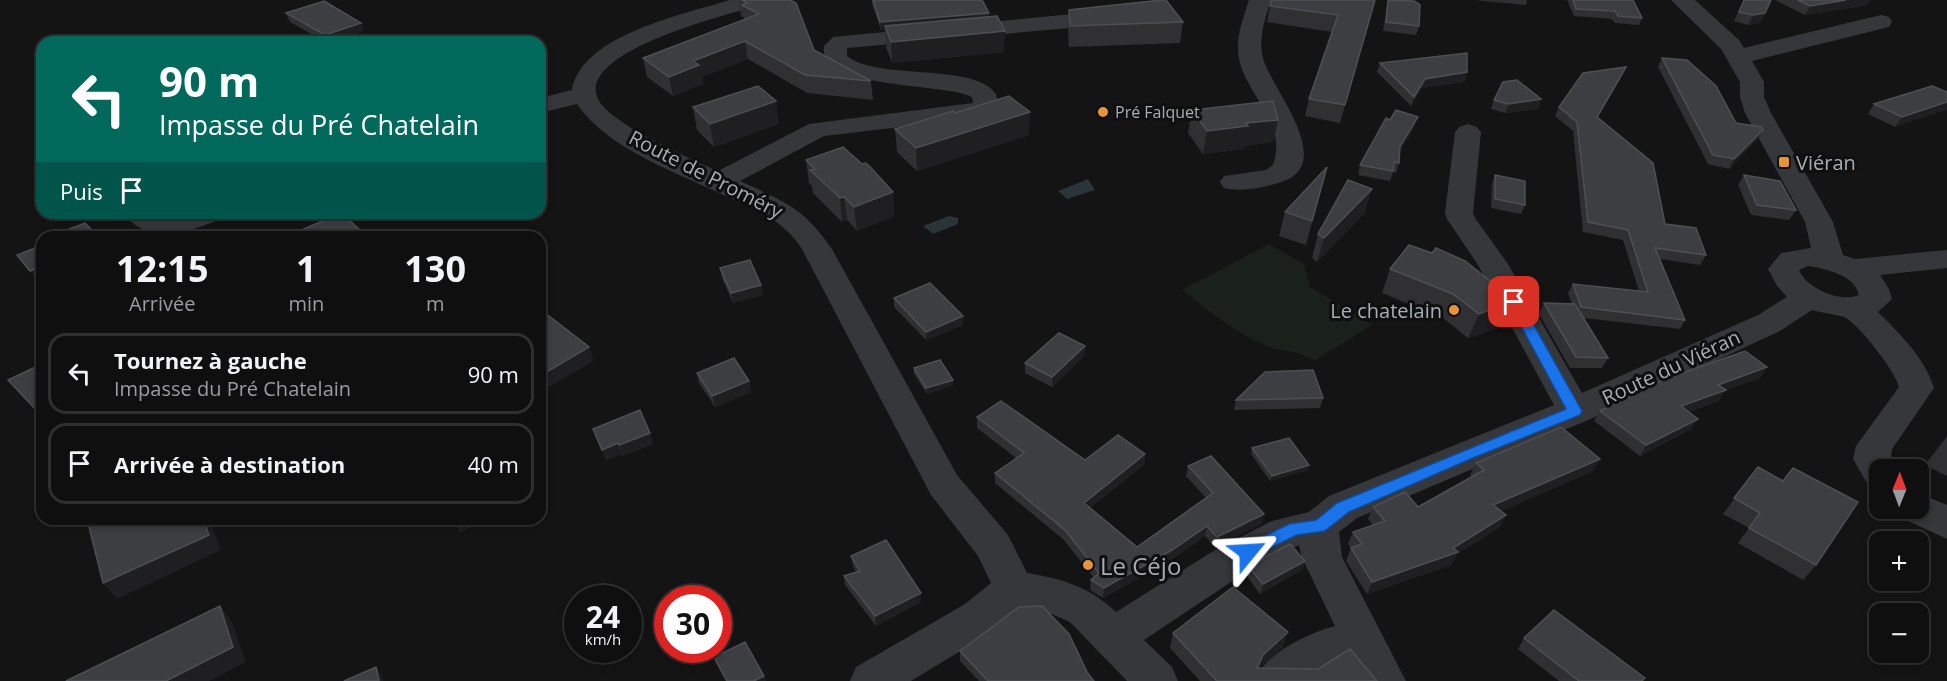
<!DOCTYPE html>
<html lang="fr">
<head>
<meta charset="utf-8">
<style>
	body { margin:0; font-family:"Open Sans",sans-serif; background:#1d1d1e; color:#f1f3f6; height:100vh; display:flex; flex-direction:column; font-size:22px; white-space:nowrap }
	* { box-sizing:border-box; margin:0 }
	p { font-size:20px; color:#9b9c9f }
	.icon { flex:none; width:33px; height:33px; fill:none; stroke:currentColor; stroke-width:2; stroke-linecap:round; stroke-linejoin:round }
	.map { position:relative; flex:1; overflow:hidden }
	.side { position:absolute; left:36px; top:231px; width:510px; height:294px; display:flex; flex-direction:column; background:#0f0f10; border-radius:18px; box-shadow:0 3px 9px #0003,0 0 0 2px #2f2f30 }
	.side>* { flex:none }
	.hud { position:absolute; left:36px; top:36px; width:510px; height:183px; border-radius:18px; box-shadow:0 3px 9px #0003,0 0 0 2px #2f2f30; background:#00695c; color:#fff; overflow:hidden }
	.needle { width:39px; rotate:1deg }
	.controls { position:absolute; left:1869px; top:459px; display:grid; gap:12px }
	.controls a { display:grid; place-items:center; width:60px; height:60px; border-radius:12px; background:#0f0f10; box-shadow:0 3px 9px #0003,0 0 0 2px #2f2f30; font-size:30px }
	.speed { position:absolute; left:564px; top:585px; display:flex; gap:12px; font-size:30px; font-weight:700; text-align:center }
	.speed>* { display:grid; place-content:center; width:78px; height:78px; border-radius:50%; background:#0f0f10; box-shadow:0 3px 9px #0003,0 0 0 2px #2f2f30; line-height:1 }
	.speed small { font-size:15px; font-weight:400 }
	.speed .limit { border:9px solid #d22; background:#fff; color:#111 }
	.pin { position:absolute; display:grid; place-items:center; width:51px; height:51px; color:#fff; margin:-26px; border-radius:12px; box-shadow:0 3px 9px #0006 }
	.me { position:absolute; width:66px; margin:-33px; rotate:63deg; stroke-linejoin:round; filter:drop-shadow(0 0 4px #0008) }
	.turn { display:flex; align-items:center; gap:21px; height:126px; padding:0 24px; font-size:27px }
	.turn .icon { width:78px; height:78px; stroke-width:2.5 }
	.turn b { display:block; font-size:42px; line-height:51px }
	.then { display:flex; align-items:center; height:57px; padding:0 24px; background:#0003; gap:12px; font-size:22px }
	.eta { display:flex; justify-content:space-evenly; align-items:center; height:102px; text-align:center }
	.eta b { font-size:36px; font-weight:700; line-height:42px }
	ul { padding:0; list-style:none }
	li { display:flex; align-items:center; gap:18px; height:81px; margin:0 12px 9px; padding:0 12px; border:3px solid #2f2f30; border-radius:18px }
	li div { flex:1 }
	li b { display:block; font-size:22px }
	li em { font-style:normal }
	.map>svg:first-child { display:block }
</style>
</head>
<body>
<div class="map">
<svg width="1947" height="681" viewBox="0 0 1947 681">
	<rect width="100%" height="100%" fill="#141415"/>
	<path fill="#1a201a" d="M1269,244L1304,264L1310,287L1372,325L1314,361C1297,349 1287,353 1269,347C1236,334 1209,311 1182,290Z"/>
	<path fill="#2b3438" d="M1088,179L1095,190L1067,199L1058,191Z
		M949,216L958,218V224L933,234L923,226Z"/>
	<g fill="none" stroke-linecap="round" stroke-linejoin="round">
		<path fill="#35373a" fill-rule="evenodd" d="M730,0H763L760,5C730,14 580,50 597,97C607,123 691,159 718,171L809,124L973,103L972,97C944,82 817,90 824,46L833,37L1114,10L1122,12L1125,17L1122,22L1114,24L847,48V56C877,81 974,62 996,94L999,109L995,114L986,117L824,136L740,181C785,202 803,207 832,249L957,475L1008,535L1027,573C1061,578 1092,588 1116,612L1215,550L1272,521L1309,512L1329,496L1554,405L1478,265L1447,219L1445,213L1455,132L1459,127L1468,124L1477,127L1481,132L1473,213L1475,218L1508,264L1582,393L1758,315L1787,297L1777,286L1768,269L1781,253L1811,248L1805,222L1745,113L1740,97V82L1721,49L1671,0H1695L1739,40L1744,48L1881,15L1889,17L1892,22L1889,27L1752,61L1764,82V97L1771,113L1833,222L1843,255L1855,259L1947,250V268L1880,275L1889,289L1892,299L1878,312C1900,334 1925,358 1934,388L1892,449L1891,458L1897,470H1880V487L1867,483L1853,459L1856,446L1899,387C1896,372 1858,323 1844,317C1834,314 1822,313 1812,310L1780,331L1588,420L1357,518L1339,532L1342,557L1406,681H1361L1351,659L1338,663L1312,681H1254C1266,653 1306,634 1335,626L1302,558L1299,545L1243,574L1144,640L1172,667L1178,681H1127L1070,622L1045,611L1021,607L995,630L911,681H850L856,667L965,604L991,583L978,556L931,495L802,249C784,221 758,210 728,197C680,174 607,149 577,104L540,113V98L572,90C581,35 685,14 730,0ZM1808,266C1826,269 1855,275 1859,295C1841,303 1807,289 1799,270Z
			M1249,0H1271C1265,19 1258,38 1263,58C1270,87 1341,167 1278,183C1262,188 1241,192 1224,188L1220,182L1224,176L1266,170L1273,165C1288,124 1247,96 1239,59C1235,38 1243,19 1249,0Z
			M124,213H158L174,217L186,213H225L221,219C191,231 147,247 124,213Z
			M1918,493L1947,505V539L1904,519L1899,508H1918Z"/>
	</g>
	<path fill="#303033" d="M739,0H790L814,50L871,81L873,100L807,93L748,59L702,77L703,84L673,96L647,77L643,58L745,19L744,18L741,16Z
		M872,0H982L989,17L1004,52L892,63L886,47L885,30H881L872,4Z
		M1375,0L1340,123L1305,116L1309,99L1332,32L1267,22L1270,6Z
		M1388,0L1419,26L1416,35L1383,31Z
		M1474,0H1527L1526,5Z
		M1567,0H1633L1642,18L1639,25L1615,23L1612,19L1574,16Z
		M1744,0L1765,13L1760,23L1748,25L1734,21Z
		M1775,0H1870L1867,5L1805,15Z
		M1069,10L1183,22L1180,43L1069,47L1068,31Z
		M286,13L361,23L364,31L334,42H326L290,22Z
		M1662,58L1736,123L1757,140L1729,169L1708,164L1658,67Z
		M1380,63L1467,72L1464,82L1422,88L1411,106L1377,72Z
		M1622,76L1598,117L1665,224L1706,255L1700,265L1660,259L1685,320L1680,329L1584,318L1608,358L1602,368H1570L1539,314L1544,303L1572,304L1568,293L1573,284L1639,291L1623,240L1583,232L1573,131L1555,116L1559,107Z
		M1932,86L1895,127L1868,114L1874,104Z
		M1541,99L1538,109L1505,113L1491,109L1494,100Z
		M693,107L779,124L714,147L697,130Z
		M1192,110L1278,120L1273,142L1245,146L1244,149L1203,154L1188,133Z
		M955,113L1029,135L917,171L897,152L895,129Z
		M1415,126L1400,151L1399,163L1396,173L1393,172L1390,181L1358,175L1360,165Z
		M806,160L893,192L894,216L857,231L847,220L842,222L813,193L812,187L809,183Z
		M1327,167L1306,245L1279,236L1285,212Z
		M1495,175L1525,205L1521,214L1491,208L1492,184Z
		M1744,175L1796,210L1789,220L1751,215L1738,185Z
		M1365,213L1317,262L1312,258L1318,234Z
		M720,268L761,285L763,295L733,303L722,278Z
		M1390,269L1515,301L1504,326L1468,338L1443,318L1382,293Z
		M894,298L963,325L926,340L894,307Z
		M1085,346L1084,356L1052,387L1025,373V363Z
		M42,364V417L8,380Z
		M1767,367L1760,378L1725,390L1719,401L1689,412L1691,429L1640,456L1594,421L1600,411Z
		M914,368L953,380V385L927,394L914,374Z
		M697,373L749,381L751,392L715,407L699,383Z
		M1323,398L1320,408L1234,410L1236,400Z
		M977,417L1085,460L1145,454L1144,465L1090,508L1137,547L1206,498L1186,476L1188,466L1264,514L1261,524L1215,548L1205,536L1170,561L1103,598L1090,590L1091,580L1094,578L1064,540L995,483V473L1016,458L977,428Z
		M593,429L650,433L653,444L622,456L621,454L606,460Z
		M1947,436V476L1925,465Z
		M1252,448L1308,470L1270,481L1251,454Z
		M1600,459L1593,471L1501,511L1499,528L1457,554L1451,565L1367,594L1346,561L1351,548L1348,544L1353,532L1373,525L1368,519L1373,507H1418L1472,477L1470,475L1476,463Z
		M1758,467L1816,565L1803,580L1738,543L1749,528L1723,514Z
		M851,556L921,602L876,626L845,585L844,576L856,572L853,566Z
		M1305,561L1302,570L1260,594L1246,575L1248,566Z
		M1173,633L1283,647L1259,668L1377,681H1200L1170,648Z
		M1524,638L1642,681H1559L1518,649Z
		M960,651L1087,672L1094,681H979L960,661Z
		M714,657L764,676L766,681H726L716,663Z"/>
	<path fill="#1f1f21" d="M1846,0H1870L1867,5L1805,15L1810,6Z
		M989,13V20L885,26V30H881L880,22Z
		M1765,13L1760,23L1748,25L1753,15Z
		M361,23L364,31L334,42H328L325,35Z
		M1005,31L1004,52L892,63L891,42Z
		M745,41L748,59L702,77L703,84L673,96L669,77L693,61Z
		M1626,67L1622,76L1593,126L1597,117Z
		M1467,72L1464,82L1422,88L1411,106L1414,97L1425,79Z
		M1541,99L1538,109L1505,113L1509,104Z
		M776,101L779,124L714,147L710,124Z
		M1947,102V110L1895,127L1902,117Z
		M1030,112L1029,135L917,171L916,148Z
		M1418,117L1415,126L1397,156L1400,146Z
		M1278,120L1273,142L1245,146L1244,149L1203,154L1207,131L1246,123Z
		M1763,130L1757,140L1729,169L1734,159Z
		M1372,189L1365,213L1317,262L1324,238Z
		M893,192L894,216L857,231L854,207Z
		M844,197L847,220L842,222L840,198Z
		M42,266V279L37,281L30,271Z
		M761,285L763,295L733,303L731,293Z
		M1515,301L1504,326L1468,338L1479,314Z
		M963,316V325L926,340V332Z
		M1085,346L1084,356L1052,387V377Z
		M589,347L594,361L540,392V376Z
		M1767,367L1760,378L1725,390L1719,401L1674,417L1681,406L1718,385Z
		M953,380V385L927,394L926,388Z
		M749,381L751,392L715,407L712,396Z
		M1698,419L1691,429L1640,456L1646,445Z
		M650,433L653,444L622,456L619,445Z
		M618,443L621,454L606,460L602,450Z
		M1145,454L1144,465L1083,513L1084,503Z
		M1600,459L1593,471L1487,518L1493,505Z
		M1309,465L1308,470L1270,481L1272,476Z
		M1264,514L1261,524L1215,548L1217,537Z
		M1506,515L1499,528L1457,554L1451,565L1367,594L1372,582L1453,548Z
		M203,519H209L221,550L117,599L103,583Z
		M460,519H485L460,533L455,522Z
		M1207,526L1205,536L1170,561L1103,598L1104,588Z
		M1305,561L1302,570L1260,594L1263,584Z
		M921,593V602L876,626L875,616Z
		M220,606L232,622L246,662L209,681H166Z
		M1288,632L1283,647L1258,669L1257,668L1263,655Z
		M376,667L382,676L383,681H379Z
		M764,676L766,681H754Z"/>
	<path fill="#3d3e41" stroke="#4d4f53" stroke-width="1.5" d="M742,0H790L796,3L814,50L871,81L805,75L745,41L693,61L699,65L669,77L643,58L759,14L742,5L747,3Z
		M873,0H982L989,13L880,22Z
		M1162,0H1166L1183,22L1070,26L1069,10Z
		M1271,0H1375L1345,105L1309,99L1338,15L1270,6Z
		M1388,0L1414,1L1420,5L1419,26L1386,22Z
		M1573,0H1633L1642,18L1618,16L1615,11L1576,9Z
		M1744,0H1771L1765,13L1753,15L1739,12Z
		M1798,0H1846L1810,6Z
		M324,1L361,23L325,35L286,13Z
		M997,16L1005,31L891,42L885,26Z
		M1467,53V72L1425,79L1414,97L1380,63Z
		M1662,58L1687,60L1716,86L1736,123L1761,127L1763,130L1734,159L1713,155Z
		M1626,67L1597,117L1653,163L1665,224L1696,228L1706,255L1655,248L1685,320L1581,307L1573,284L1648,292L1628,230L1588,222L1577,122L1559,107L1583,73Z
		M1517,80L1541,99L1509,104L1494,100L1503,82Z
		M758,86L776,101L710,124L693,107Z
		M1932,86L1947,92V102L1902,117L1874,104Z
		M1009,96L1030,112L916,148L895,129L953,111L955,113Z
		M1273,101L1278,120L1246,123L1248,126L1207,131L1192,110Z
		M1396,110L1418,117L1400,146L1399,163L1394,162L1393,171L1360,165L1386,118L1390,120Z
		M843,147L862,164L866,163L873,170L893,192L854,207L844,197L840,198L810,170L815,169L806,160Z
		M1327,167L1312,221L1285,212Z
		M1495,175L1525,181V205L1495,199Z
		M1744,175L1780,181L1796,210L1757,205Z
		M1348,180L1372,189L1324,238L1318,234Z
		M341,213L368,237H292L290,235Z
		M85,223L99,237H60L64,236L61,232Z
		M42,245V266L30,271L17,255Z
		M1409,245L1432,253L1436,248L1465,261L1515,301L1479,314L1453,294L1390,269Z
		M750,260L761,285L731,293L720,268Z
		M930,283L963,316L926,332L894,298Z
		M1544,303L1575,304L1608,358L1576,357Z
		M540,309L589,347L540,376Z
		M1059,333L1085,346L1052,377L1025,363Z
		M1745,351L1767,367L1718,385L1726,390L1681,406L1698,419L1646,445L1600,411L1663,380Z
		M734,358L749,381L712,396L697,373Z
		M940,360L953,380L926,388L914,368Z
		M42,364V411L39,413L8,380Z
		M1313,370L1323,398L1236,400L1265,372Z
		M1001,401L1085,460L1118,435L1145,454L1084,503L1137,547L1213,493L1188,466L1211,456L1264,514L1217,537L1207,526L1172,550L1104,588L1091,580L1099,573L1065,530L995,473L1024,453L977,417Z
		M640,410L650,433L619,445L618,443L602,450L593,429Z
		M1561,427L1600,459L1493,505L1506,515L1453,548L1458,552L1372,582L1351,548L1362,544L1353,532L1385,521L1373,507L1405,492L1418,507L1484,470L1476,463Z
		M1289,438L1309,465L1272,476L1252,448Z
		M1758,467L1783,481L1793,468L1858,502L1816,565L1749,528L1760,513L1734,498Z
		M87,519H203L209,535L103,583Z
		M453,519H460L455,522Z
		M886,540L921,593L875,616L844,576L860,571L851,556Z
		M1290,544L1305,561L1263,584L1248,566Z
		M1233,587L1288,632L1263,655L1257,668L1318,669L1350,649L1377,681H1217L1173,633Z
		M220,606L233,647L166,681H66Z
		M1042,606L1069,634L1087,672L1094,681H988L960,651L1019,607Z
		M1554,610L1645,678L1642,681H1579L1524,638Z
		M745,642L764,676L754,681H727L714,657Z
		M376,667L379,681H344Z"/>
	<path fill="#1a73e8" stroke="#114b97" stroke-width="1.5" d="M1514,298L1521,302L1582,411L1580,415L1473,458L1349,512L1325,531L1297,535L1254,556H1242L1240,552L1242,547L1289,524L1316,520L1337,503L1566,409L1508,302Z"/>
	<g fill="#e5943c" stroke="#0f0f10" stroke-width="2">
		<circle cx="1103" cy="112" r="6"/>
		<rect x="1778" y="156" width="12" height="12" rx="3"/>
		<circle cx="1454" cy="310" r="6"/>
		<circle cx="1088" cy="565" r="6"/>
	</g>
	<g text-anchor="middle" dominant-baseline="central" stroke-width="6" stroke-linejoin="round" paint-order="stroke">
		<g font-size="16" fill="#a6adb5" stroke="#0f0f10" text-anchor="start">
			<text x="1115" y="112">Pré Falquet</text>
		</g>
		<g font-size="20" fill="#a6adb5" stroke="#0f0f10" text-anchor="start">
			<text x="1796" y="162">Viéran</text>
			<text x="1442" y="310" text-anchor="end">Le chatelain</text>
		</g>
		<g font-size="20" fill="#a6adb5" stroke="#0f0f10">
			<text transform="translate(706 174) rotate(27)">Route de Proméry</text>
			<text transform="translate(1671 367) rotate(-25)">Route du Viéran</text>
		</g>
		<g font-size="24" fill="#a6adb5" stroke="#0f0f10" text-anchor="start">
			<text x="1100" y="565">Le Céjo</text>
		</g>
	</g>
</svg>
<div class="controls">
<a><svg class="needle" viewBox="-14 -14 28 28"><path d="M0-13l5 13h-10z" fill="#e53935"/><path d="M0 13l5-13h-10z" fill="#9b9c9f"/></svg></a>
<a>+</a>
<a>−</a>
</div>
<div class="speed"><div>24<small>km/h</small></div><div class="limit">30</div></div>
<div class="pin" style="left:1514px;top:302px;background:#d93025"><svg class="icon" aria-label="arrive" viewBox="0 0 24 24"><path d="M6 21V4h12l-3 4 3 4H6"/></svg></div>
<svg class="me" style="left:1248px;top:552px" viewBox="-20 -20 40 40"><path d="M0-17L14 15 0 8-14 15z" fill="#1a73e8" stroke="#fff" stroke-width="4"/></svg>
<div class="hud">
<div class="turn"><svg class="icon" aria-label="left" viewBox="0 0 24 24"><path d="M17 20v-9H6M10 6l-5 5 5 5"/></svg><div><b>90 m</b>Impasse du Pré Chatelain</div></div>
<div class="then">Puis<svg class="icon" aria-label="arrive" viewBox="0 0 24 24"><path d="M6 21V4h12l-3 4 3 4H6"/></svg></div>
</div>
<section class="side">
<div class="eta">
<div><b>12:15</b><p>Arrivée</p></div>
<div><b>1</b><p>min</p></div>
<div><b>130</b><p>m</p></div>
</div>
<ul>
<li><svg class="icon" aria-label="left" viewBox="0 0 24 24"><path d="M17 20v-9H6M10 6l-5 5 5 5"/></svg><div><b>Tournez à gauche</b><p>Impasse du Pré Chatelain</p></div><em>90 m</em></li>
<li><svg class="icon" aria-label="arrive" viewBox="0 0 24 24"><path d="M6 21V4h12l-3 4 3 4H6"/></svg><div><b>Arrivée à destination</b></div><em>40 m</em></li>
</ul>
</section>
</div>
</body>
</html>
